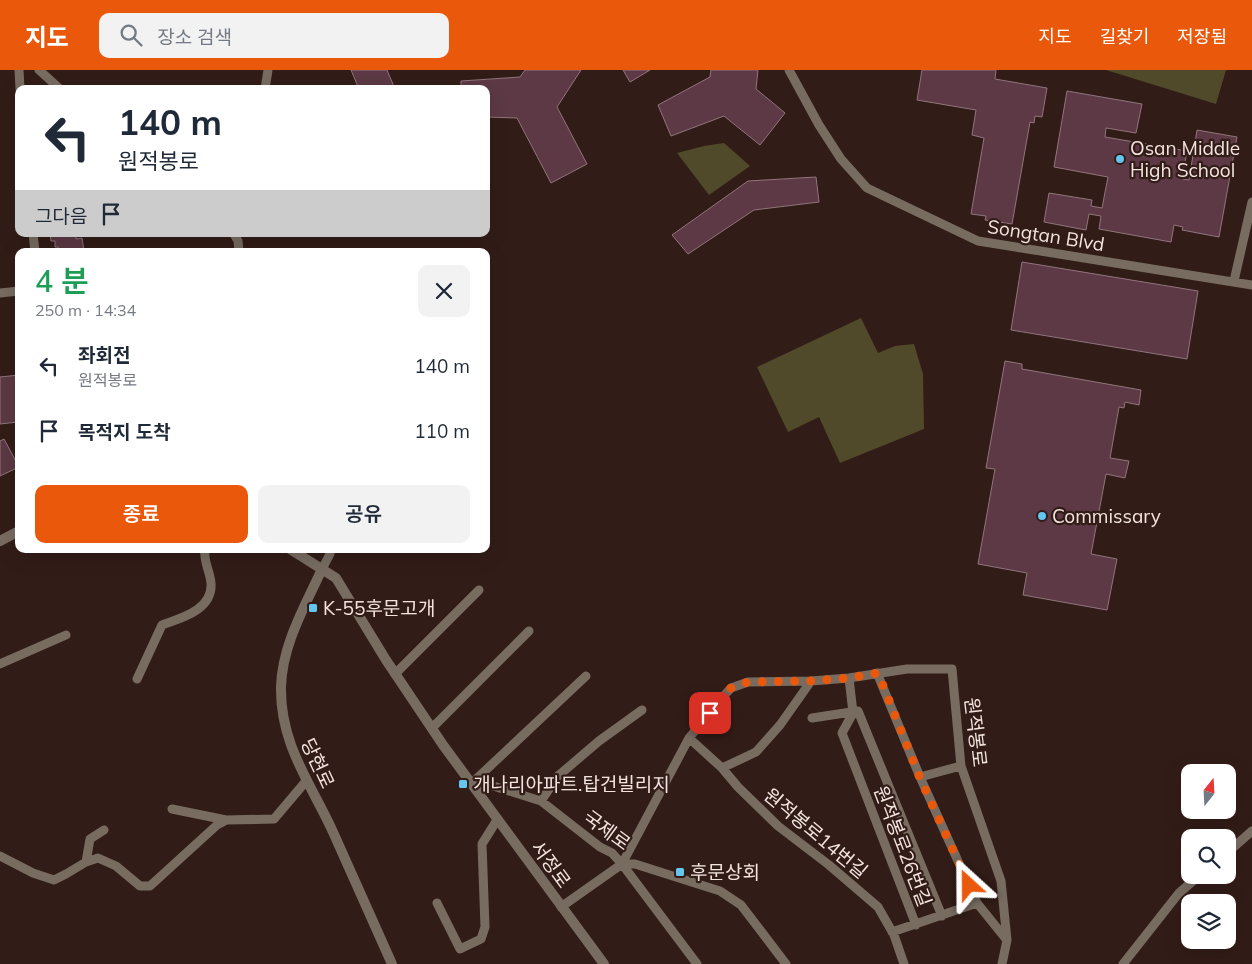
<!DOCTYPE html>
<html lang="ko">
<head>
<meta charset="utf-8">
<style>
	body { margin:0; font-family:Mulish,"Noto Sans KR",sans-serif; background:#f2f2f3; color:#1f2937; height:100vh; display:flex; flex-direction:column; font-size:19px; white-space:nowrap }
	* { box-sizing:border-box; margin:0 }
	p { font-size:16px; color:#747a83 }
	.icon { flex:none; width:28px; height:28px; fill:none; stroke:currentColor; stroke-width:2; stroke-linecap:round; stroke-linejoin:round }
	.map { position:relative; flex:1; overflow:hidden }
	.side { position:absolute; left:15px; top:178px; width:475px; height:305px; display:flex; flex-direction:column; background:#fff; border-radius:10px; box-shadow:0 5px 20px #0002 }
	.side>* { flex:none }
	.banner { position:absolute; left:15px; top:15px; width:475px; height:152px; border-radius:10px; box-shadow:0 5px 20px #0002; background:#fff; color:#1f2937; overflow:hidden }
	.needle { width:32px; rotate:18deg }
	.controls { position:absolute; left:1181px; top:694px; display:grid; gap:10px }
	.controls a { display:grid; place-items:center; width:55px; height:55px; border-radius:10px; background:#fff; box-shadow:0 5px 20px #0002; font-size:25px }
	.pin { position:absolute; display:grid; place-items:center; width:42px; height:42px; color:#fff; margin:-21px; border-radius:10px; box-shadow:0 2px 8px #0006 }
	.me { position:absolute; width:55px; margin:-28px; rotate:336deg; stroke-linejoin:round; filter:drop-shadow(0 0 4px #0008) }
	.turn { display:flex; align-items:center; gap:18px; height:105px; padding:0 20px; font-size:22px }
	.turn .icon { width:65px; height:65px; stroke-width:2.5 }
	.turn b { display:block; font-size:35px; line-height:42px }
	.then { display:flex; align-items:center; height:48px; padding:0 20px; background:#0003; gap:10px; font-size:19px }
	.round { display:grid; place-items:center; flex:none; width:52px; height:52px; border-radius:10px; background:#f2f2f3 }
	.overview { display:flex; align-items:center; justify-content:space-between; height:85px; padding:0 20px }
	h1 { font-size:30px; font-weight:600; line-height:38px; color:#1e9e55 }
	.primary-button { display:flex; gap:10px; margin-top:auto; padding:10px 20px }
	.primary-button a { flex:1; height:58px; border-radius:10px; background:#ea580c; color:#fff; font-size:20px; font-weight:600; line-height:58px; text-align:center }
	.primary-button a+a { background:#f2f2f3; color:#1f2937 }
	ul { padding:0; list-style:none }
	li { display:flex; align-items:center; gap:15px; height:65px; padding:0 20px }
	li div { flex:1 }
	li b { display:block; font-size:19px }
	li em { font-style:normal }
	header { display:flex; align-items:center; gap:30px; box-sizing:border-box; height:70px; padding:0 25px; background:#ea580c; color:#fff }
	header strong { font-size:24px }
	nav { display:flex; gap:28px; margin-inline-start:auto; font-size:18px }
	.search { width:350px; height:45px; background:#f2f2f3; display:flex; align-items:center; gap:12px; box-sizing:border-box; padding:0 18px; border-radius:10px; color:#747a83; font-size:19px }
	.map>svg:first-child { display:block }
</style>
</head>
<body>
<header>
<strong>지도</strong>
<div class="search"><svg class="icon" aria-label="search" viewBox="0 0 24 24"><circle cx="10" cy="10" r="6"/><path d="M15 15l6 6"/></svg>장소 검색</div>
<nav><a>지도</a><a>길찾기</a><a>저장됨</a></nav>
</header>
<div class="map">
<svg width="1252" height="894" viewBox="0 0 1252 894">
	<rect width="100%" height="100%" fill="#321c17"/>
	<path fill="#504a2a" d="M1106,0H1226L1216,34Z
		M724,73L750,96L709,125L677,83L704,76Z
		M861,248L878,283L895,276L914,274L923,304L924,359L840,393L819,347L788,362L757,297Z"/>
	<path fill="#5c3944" stroke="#91757d" d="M351,0H387L395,19H359Z
		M525,0H581L557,37L587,94L551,113L517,48L486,47V19H461V11L520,7Z
		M623,0H650L630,12Z
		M711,0H758L756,19L785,43L760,75L724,46L671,66L658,35L710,7Z
		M922,0H996L995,9L1047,18L1042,47L1035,46L1034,53L1030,52L1012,154L985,150L986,146L971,144L984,68L972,65L976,40L917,30Z
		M1067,21L1142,34L1136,63L1106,58L1105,67L1187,81L1182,109L1189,110L1197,60L1237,67L1219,167L1182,160L1183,157L1174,155L1171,172L1099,159L1101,146L1089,144L1086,160L1044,152L1049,123L1092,130L1091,136L1102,138L1108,107L1054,97Z
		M816,107L819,132L754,140L688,184L672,165L748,111Z
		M50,164H76V169L82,168L84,181H59L58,177H55V171H51Z
		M1022,192L1198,221L1187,289L1011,260Z
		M1005,291L1022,294V299L1141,320L1139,335L1125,332L1124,338L1119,337L1110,388L1129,391L1125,408L1106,404L1091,484L1117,489L1107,540L1023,525L1027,503L978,494L995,399L986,398Z
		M19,305V340H17L18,352L0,354V307Z
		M4,369L19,397L0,406V371Z"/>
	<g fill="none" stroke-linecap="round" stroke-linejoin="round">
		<path stroke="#786c61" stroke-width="9" d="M19,0L20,19
			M39,0L60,19
			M789,0L819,55L841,89L867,118L978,171L1252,215
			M265,19L268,0
			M33,164L35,181
			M234,164L238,171L239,181
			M1234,211L1252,132
			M0,223L19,221
			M322,499L330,484V479
			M0,594L66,565
			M877,603L920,707L977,833L1006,869
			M395,604L479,520
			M849,608L853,643L842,663L916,855
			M137,609L162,555C181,548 213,540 211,513C210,501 203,491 205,479
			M812,648L858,641L942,846
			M432,658L529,561
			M689,668L722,698L738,717L778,756L829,795L878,837L894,865L904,894
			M722,698L756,682L780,655L811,611
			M920,707L961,696
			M472,713L490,715L541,731L600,777L612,783L622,794H635L720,821L741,835L786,894
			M472,713L586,606
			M541,731L558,706L599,671L642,640
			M172,739L226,750
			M1228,782L1252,761
			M0,786L33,803L54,810L66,804L86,792L98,788L116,796L140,816H150L217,755L226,750L274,749L307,710
			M86,792L90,769L104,760
			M622,794L697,894
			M437,833L460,879L481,869L485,857L482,774L497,750
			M561,837L622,794L689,668L720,630L731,618L748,612L811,611L849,608L907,599H952L961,696L1001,811L1007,870L1002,894
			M892,862L977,833
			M1123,894L1179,823L1200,805"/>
		<path stroke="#786c61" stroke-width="10" d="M0,471L19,461
			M290,479L336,508L386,590L443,675L604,894
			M322,499C305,536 282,575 281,617C280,674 310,712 333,762C353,806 372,850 392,894"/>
	</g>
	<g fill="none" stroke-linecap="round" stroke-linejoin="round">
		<path stroke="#ea580c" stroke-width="9" stroke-dasharray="0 16.2" d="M710,643L731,618L748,612L811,611L849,608L878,603L920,708L969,815"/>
	</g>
	<g fill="#64c5ee" stroke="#321c17" stroke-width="2">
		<circle cx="1120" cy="89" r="5"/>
		<circle cx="1042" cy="446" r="5"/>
		<rect x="308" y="533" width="10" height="10" rx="2.5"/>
		<rect x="458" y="709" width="10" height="10" rx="2.5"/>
		<rect x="675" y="797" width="10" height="10" rx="2.5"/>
	</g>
	<g text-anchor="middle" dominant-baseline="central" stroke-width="4.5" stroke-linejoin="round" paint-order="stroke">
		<g font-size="19" fill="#f3e3e0" stroke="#321c17" text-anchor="start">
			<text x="1130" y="78">Osan Middle<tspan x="1130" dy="22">High School</tspan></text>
			<text x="1052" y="446">Commissary</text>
			<text x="323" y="538">K-55후문고개</text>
			<text x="473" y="714">개나리아파트.탑건빌리지</text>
			<text x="690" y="802">후문상회</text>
		</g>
		<g font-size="19" fill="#f3e3e0" stroke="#321c17">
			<text transform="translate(1046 165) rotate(9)">Songtan Blvd</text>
			<text transform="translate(976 662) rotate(83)">원적봉로</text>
			<text transform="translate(318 693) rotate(65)">당현로</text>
			<text transform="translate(607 760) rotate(36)">국제로</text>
			<text transform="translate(816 763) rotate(40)">원적봉로14번길</text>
			<text transform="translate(903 776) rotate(69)">원적봉로26번길</text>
			<text transform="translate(551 794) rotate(54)">서정로</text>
		</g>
	</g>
</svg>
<div class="controls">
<a><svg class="needle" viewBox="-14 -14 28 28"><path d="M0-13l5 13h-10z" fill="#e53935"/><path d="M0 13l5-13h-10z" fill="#747a83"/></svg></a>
<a><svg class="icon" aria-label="search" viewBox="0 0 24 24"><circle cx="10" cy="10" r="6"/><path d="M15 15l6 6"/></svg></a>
<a><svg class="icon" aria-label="layers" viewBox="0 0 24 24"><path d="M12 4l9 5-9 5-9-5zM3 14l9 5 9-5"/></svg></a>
</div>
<div class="pin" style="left:710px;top:643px;background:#d93025"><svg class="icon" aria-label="arrive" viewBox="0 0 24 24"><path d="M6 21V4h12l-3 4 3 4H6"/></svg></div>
<svg class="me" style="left:969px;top:815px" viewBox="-20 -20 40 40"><path d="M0-17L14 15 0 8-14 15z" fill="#ea580c" stroke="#fff" stroke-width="4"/></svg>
<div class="banner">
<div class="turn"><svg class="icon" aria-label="left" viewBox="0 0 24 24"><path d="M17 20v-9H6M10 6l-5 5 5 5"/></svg><div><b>140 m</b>원적봉로</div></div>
<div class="then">그다음<svg class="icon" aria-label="arrive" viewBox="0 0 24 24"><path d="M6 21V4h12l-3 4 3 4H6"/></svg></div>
</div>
<section class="side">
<div class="overview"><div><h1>4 분</h1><p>250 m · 14:34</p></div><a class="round"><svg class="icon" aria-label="close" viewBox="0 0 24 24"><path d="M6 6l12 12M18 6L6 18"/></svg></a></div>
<ul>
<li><svg class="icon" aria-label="left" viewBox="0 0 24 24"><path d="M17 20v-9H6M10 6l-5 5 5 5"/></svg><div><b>좌회전</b><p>원적봉로</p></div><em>140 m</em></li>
<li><svg class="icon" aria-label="arrive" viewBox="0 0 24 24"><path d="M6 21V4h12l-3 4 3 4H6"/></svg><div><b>목적지 도착</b></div><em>110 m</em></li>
</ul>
<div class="primary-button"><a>종료</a><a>공유</a></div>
</section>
</div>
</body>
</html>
